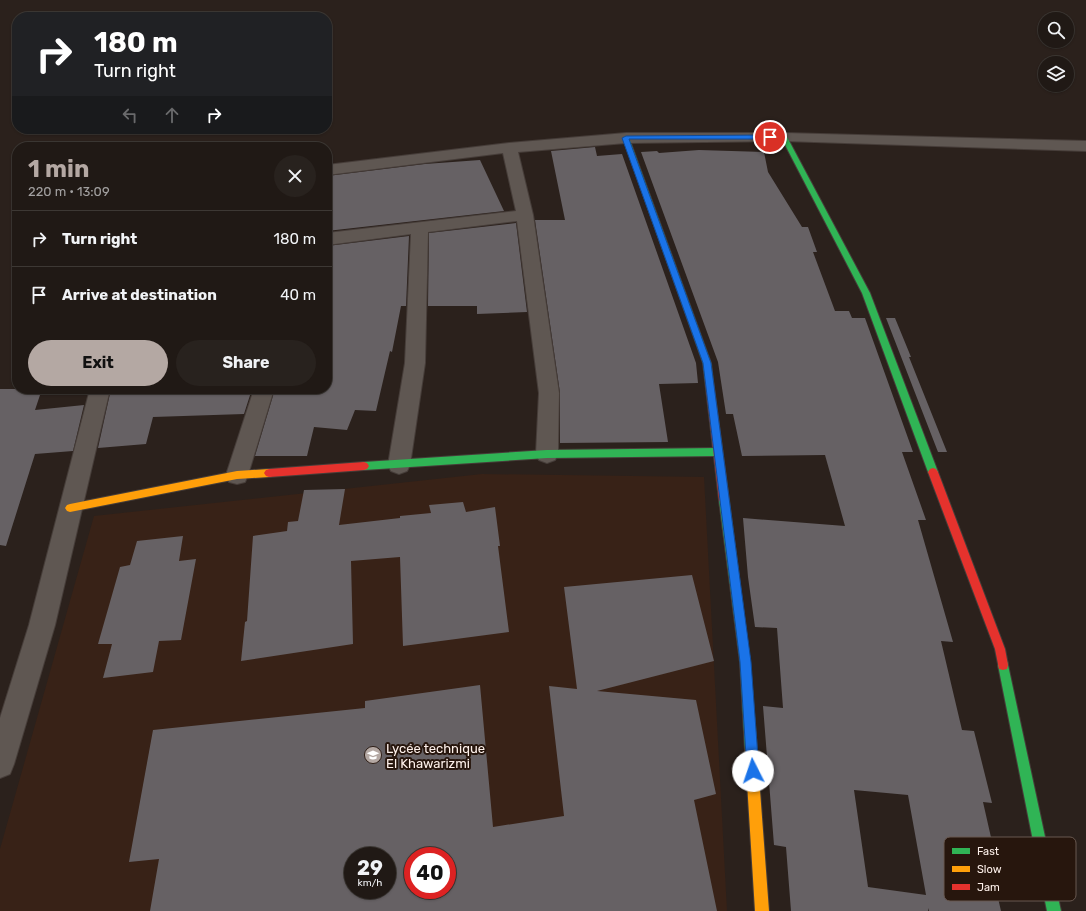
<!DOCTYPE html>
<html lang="en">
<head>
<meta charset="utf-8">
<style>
	body { margin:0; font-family:Rubik,sans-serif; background:#28221e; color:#f1f3f6; height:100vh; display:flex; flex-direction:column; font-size:15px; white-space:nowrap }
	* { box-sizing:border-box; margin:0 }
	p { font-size:13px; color:#a2a0a0 }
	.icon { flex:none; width:22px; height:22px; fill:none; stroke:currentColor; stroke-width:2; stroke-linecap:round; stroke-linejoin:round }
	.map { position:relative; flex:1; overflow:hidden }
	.drawer { position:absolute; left:12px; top:142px; width:320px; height:252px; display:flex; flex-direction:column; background:#201915; border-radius:16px; box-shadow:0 1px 3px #0004,0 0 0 1px #3d3834 }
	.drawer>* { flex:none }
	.banner { position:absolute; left:12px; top:12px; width:320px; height:122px; border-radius:16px; box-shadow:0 1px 3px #0004,0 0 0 1px #3d3834; background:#202124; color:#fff; overflow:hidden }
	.fabs { position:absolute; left:1038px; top:12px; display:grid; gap:8px }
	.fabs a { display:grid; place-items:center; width:36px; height:36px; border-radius:50%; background:#201915; box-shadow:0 1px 3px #0004,0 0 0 1px #3d3834; font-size:20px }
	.speed { position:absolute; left:344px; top:847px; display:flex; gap:8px; font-size:20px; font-weight:700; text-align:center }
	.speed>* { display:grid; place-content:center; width:52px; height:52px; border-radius:50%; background:#201915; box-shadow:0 1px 3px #0004,0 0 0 1px #3d3834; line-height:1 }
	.speed small { font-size:10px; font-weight:400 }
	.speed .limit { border:6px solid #d22; background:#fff; color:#111 }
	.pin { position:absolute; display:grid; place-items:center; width:34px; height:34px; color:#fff; margin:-17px; border:2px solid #fff; border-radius:50%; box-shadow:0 1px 4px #0007 }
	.me { position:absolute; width:44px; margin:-22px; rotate:356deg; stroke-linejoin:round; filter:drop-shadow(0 0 3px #0008) }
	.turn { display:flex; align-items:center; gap:14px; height:84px; padding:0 16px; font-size:18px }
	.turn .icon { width:52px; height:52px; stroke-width:2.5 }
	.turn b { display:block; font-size:28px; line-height:34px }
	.lanes { display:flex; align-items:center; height:38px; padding:0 16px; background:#0003; justify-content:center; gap:20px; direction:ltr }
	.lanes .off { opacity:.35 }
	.round { display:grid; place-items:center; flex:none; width:42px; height:42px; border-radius:21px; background:#28221e }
	.head { display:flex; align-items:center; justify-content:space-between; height:68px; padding:0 16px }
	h1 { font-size:24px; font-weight:700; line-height:30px; color:#b4a8a3 }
	.cta { display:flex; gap:8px; margin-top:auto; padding:8px 16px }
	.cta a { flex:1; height:46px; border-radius:24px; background:#b4a8a3; color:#111; font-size:16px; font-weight:700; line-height:46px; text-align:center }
	.cta a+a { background:#28221e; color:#f1f3f6 }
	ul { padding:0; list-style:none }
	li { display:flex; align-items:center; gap:12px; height:56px; padding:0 16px; border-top:1px solid #3d3834 }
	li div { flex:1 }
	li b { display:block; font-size:15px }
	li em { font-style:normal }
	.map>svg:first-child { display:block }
</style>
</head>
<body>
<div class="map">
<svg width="1086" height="911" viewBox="0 0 1086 911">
	<rect width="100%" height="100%" fill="#2b211c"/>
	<path fill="#382217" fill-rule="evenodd" d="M482,474L704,477L727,911H0V849L94,516ZM353,856H387V890H353ZM413,856H447V890H413Z"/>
	<path fill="#666164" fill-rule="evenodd" d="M595,147L597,156L622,154L696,363L698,383L659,384L668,442L560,443V393L535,220H565L551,151Z
		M699,150L764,152L768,172L802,227H808L817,252H813L835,311H849L852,318H865L913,452H902L926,520H918L953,642L941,641L962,730L974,731L992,803L983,802L1002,886L995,885L1001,911H929L928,908V911H791L786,847L774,845L763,706L783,708L777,628L755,627L748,577L743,518L845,526L825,455L742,456L733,414H726L718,362L641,152L657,151L659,153ZM854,790L908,795L926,895L868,887Z
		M480,160L504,211L327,231V176L425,164Z
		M516,223L527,312L477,314V306H428L429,233Z
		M409,236L406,306H401L392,352L390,351L376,411L355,410L347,430L314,427L307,456H255L275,389H327V246Z
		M886,318H895L911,357H909L947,452H938Z
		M0,389H42L35,410L84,405L73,451L35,454L6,546L0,545Z
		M111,389H252L244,414L153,417L146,444L98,448Z
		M345,489L339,525L400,518V516L431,513L429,505L463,502L466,512L495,507L500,546H498L509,632L403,646L400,557L351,561L353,644L241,661L245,622L247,621L253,536L287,531L288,522L298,521L304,490Z
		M183,536L179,561L196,559L181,640L159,641L153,672L103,678L112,644H98L120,567L130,565L137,541Z
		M692,575L714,661L597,691L696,700L716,794L694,800L717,911H150L159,859L129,862L153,730L365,708V701L480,685L493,827L564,816L549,686L577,689L564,587ZM353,856H387V890H353ZM413,856H447V890H413Z"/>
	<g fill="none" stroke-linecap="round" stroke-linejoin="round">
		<g stroke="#463d39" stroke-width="2">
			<path id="street" d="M626,133H784L1086,141V151L784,141L626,143L518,152L533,215L559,393L558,454L555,460L547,463L539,460L536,454L539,393L517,221L428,232L425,363L410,465L407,471L399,474L391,471L388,465L405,363L411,234L327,245V233L516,211L503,153L327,175V165L509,143Z
				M90,389H110L55,625L14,764L10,774L0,778V718L29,625Z
				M254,389H274L248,475L245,482L237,484L229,482L226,475Z"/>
		</g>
		<g stroke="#463d39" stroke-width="2">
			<path id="fast" d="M784,135L787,137L870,293L938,472L936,475H930L928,472L862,293L781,137Z
				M626,136L629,138L711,363L713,380L712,382L709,383L705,380L703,363L623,138Z
				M718,448L721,449L722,452L721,455L718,456L547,458L364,470L361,469L359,466L361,463L364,462L547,450Z
				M724,496L727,497L729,500L750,662L757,750L755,754L751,756L747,754L745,750L740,662L719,500L721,497Z
				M1003,660L1007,661L1008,665L1061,911H1047L998,665L999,661Z"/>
		</g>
		<g stroke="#463d39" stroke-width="2">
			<path id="slow" d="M269,469L272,470L274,473L272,476L269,477L237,479L70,512L67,511L65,508L67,505L70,504L237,471Z
				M751,744L755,746L757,750L769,911H755L745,750L747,746Z"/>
		</g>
		<g stroke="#463d39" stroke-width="2">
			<path id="jam" d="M709,377L713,380L729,500L727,503L724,504L721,503L719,500L705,380Z
				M364,462L367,463L369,466L367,469L364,470L269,477L266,476L264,473L266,470L269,469Z
				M933,468L936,469L938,472L1005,649L1008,665L1007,669L1003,670L999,669L995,649L928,472L930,469Z"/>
		</g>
		<use href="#street" fill="#5f5752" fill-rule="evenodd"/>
		<use href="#fast" fill="#30b455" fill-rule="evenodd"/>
		<use href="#slow" fill="#ff9f0a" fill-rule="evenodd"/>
		<use href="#jam" fill="#e5322d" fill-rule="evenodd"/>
	</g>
	<path fill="#1a73e8" stroke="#114b97" d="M770,135L773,137L772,139H629L711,363L751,662L759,771L757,775L753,777L748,775L747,771L740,662L703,363L622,138L626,136Z"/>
	<defs>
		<g id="school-disc" transform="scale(0.9)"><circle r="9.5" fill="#b4a8a3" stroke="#27160d"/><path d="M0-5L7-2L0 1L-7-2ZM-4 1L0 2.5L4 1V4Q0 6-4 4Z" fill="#fff"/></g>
	</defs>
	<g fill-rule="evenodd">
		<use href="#school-disc" x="373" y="755"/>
	</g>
	<g text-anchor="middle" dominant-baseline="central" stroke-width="4" stroke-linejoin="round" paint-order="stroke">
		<g font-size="13" fill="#fef1eb" stroke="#27160d" text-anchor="start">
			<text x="386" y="748">Lycée technique<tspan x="386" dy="15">El Khawarizmi</tspan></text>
		</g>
	</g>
	<rect x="944" y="837" width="132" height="64" rx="6" fill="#27160d" stroke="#685850" stroke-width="1"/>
	<rect x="952" y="848" width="18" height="6" fill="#30b455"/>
	<rect x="952" y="866" width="18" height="6" fill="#ff9f0a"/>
	<rect x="952" y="884" width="18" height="6" fill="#e5322d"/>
	<g font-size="11" fill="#fef1eb">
		<text x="977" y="855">Fast</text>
		<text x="977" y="873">Slow</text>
		<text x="977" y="891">Jam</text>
	</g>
</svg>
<div class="fabs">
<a><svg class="icon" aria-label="search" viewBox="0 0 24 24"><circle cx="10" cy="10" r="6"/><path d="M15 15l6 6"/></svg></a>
<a><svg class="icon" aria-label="layers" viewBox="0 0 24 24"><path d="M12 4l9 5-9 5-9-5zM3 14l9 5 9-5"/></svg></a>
</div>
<div class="speed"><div>29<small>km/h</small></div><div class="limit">40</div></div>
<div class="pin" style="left:770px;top:137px;background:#d93025"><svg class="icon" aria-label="arrive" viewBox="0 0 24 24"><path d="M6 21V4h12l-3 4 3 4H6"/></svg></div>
<svg class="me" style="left:753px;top:771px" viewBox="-20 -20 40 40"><circle r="19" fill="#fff"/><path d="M0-13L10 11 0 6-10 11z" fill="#1a73e8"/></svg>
<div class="banner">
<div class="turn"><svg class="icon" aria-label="right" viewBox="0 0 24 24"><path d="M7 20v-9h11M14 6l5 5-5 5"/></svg><div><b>180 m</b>Turn right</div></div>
<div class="lanes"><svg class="icon off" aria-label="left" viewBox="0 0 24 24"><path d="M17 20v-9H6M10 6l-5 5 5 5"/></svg><svg class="icon off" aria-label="ahead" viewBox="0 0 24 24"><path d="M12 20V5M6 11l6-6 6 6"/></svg><svg class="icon" aria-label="right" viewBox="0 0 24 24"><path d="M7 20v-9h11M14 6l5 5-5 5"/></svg></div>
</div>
<section class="drawer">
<div class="head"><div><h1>1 min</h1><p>220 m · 13:09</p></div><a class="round"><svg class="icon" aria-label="close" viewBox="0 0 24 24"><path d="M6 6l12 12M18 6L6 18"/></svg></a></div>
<ul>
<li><svg class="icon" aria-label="right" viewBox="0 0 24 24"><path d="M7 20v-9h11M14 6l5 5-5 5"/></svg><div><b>Turn right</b></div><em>180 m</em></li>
<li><svg class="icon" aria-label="arrive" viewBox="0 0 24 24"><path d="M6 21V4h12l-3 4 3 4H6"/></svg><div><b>Arrive at destination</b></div><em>40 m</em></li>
</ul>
<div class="cta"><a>Exit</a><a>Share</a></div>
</section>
</div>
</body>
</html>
